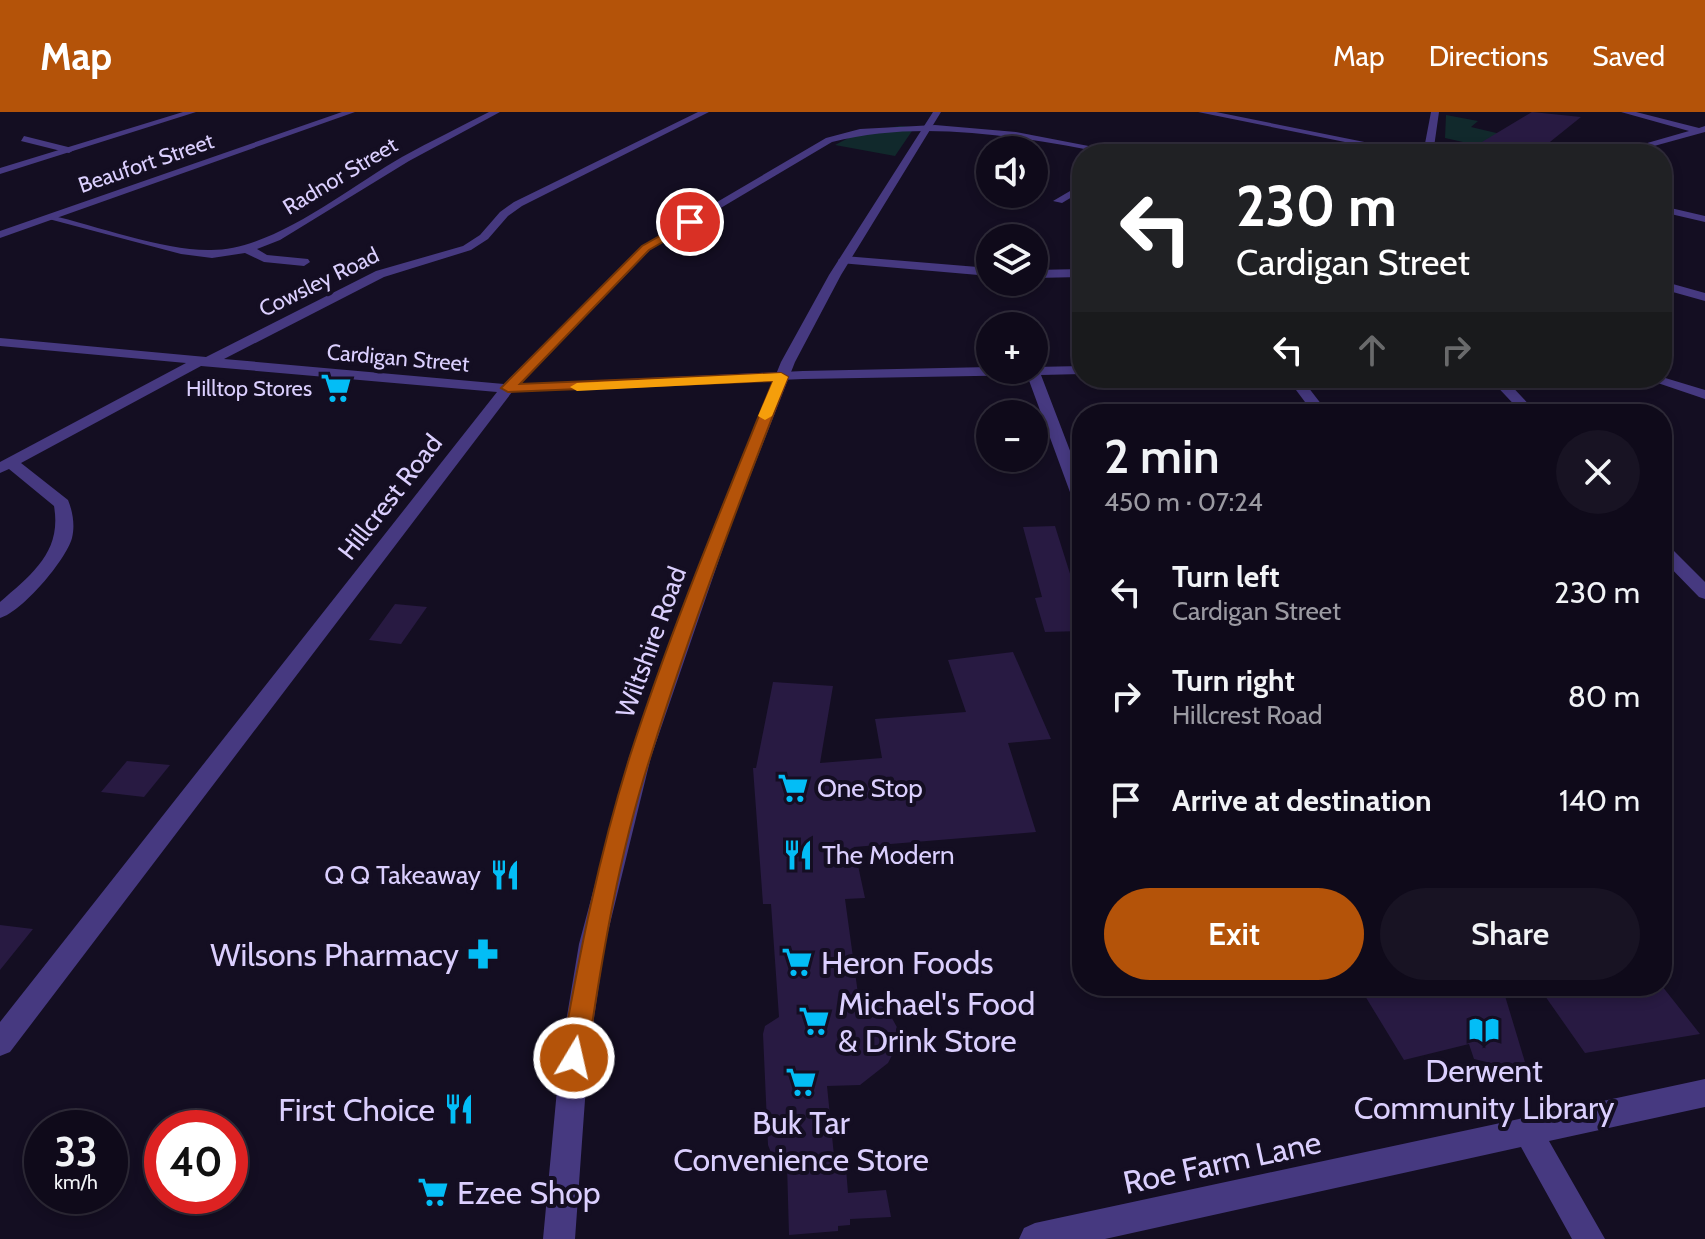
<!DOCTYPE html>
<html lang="en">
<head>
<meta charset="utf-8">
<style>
	body { margin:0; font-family:Cabin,sans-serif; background:#181323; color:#f1f3f6; height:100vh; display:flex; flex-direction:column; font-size:30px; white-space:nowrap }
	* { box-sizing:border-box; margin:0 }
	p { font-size:26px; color:#9b9aa2 }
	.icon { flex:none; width:44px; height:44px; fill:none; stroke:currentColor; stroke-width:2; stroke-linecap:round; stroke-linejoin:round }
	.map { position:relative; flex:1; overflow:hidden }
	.drawer { position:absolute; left:1072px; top:292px; width:600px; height:592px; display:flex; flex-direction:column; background:#0f0a1a; border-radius:32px; box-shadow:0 4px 12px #0003,0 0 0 2px #2f2b39 }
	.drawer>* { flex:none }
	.top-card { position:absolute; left:1072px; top:32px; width:600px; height:244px; border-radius:32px; box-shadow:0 4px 12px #0003,0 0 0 2px #2f2b39; background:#202124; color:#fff; overflow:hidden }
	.tools { position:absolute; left:976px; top:24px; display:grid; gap:16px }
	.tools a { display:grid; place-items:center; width:72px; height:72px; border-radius:50%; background:#0f0a1a; box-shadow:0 4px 12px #0003,0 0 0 2px #2f2b39; font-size:40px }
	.speed { position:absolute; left:24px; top:998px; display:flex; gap:16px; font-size:40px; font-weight:700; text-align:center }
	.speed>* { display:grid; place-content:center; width:104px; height:104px; border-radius:50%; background:#0f0a1a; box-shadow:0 4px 12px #0003,0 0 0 2px #2f2b39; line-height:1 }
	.speed small { font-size:20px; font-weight:400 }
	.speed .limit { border:12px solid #d22; background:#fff; color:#111 }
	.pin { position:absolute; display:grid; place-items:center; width:68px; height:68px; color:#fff; margin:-34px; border:4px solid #fff; border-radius:50%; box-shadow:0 2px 8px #0007 }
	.me { position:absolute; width:88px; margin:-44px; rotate:9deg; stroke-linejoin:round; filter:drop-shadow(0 0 6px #0008) }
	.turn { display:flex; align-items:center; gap:28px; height:168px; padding:0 32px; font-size:36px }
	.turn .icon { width:104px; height:104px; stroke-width:2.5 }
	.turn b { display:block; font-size:56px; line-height:68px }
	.lanes { display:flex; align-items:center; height:76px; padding:0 32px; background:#0003; justify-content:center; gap:40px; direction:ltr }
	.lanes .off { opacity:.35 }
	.round { display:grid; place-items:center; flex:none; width:84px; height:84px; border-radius:42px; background:#181323 }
	.head { display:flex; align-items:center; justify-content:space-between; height:136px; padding:0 32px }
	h1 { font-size:48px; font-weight:600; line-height:60px }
	.button { display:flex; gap:16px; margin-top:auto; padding:16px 32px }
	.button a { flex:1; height:92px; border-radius:48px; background:#b45309; color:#fff; font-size:32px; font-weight:600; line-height:92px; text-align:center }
	.button a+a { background:#181323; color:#f1f3f6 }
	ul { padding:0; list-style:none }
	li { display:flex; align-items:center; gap:24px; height:104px; padding:0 32px }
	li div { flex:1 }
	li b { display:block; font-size:30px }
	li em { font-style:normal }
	header { display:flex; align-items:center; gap:48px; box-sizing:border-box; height:112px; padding:0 40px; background:#b45309; color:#fff }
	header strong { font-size:38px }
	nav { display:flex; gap:44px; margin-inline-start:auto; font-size:28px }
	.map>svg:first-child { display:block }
</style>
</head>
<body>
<header>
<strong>Map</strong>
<nav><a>Map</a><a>Directions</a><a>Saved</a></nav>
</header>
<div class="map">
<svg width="1705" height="1127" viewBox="0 0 1705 1127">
	<rect width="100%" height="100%" fill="#140e22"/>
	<path fill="#11292c" d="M1446,3L1478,9L1471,15L1509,24L1499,38L1445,26Z
		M900,14L912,15V19L895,44L835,33L858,21Z"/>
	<path fill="#281a42" d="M1532,0L1581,5L1535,42H1462Z
		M1055,414L1082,500V519L1045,520L1035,486L1042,485L1023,415Z
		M395,492L427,495L401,532L369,528Z
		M1013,540L1051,627L1008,631L1036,720L854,735L865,786L845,787L858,882L887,897L899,919L898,932L888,951L860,973L827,974L834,1044H845L848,1081L886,1078L891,1105L850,1107V1113L838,1114V1119L789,1123L787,1052L774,1048L768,1033L763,922L765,914L779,905L771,792H763L753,656H756L773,570L833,574L820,651L882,646L875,607L966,600L948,548Z
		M127,649L170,653L144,685L101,680Z
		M0,813L33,817L0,858Z
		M1359,874H1502L1528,960L1474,947L1469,932L1404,948Z
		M1538,874H1662L1700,922L1585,941Z"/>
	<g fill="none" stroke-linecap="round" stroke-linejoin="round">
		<path fill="#463980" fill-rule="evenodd" d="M489,0H500L409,49L280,128L257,137L267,143L308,147L310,150L304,154L264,150L245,141L212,146L181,142L45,106L50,103C97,114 164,139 211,138C274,138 348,76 402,45C431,29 460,15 489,0Z
			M698,0H709L522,94L508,104L488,127L471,138L384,165L224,247L504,272L642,134L826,26L860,17L935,13L1016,20L1130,42C1101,42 1073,34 1045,30C974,19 903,12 832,30L650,138L520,272L803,259L990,255V258H1034V255L1082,254V262L1041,263L1082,370V396L1074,391L1027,263L803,267L512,280L10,940L0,944V910L497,280L201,254L21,351L68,388C73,400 75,414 72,426C66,448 22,500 0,506V490C32,462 62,440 54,394L9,357L0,361V350L186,251L0,234V226L206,245L376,159L463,134L480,123L500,100L514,90Z
			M1431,0H1439L1433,42H1423Z
			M1621,0H1636L1699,16L1705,14V20L1625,42H1609L1689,19Z
			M24,24L72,36L74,38L69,41L21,29Z
			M1082,72V79L1062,91L1053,89Z
			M844,144L990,156V164L840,151L838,148Z
			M1082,157V165L1034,166V158Z
			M1662,169L1705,181V189L1662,177Z
			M1662,265L1705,278V287L1643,266Z
			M1287,266H1301L1329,302H1314Z
			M1705,967V995L1549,1029L1605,1127H1572L1521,1035L1105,1127H1019L1024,1116L1035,1111Z"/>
		<path fill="#463980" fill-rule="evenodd" d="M183,0H196L0,62V56Z
			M342,0H355L0,126V119Z
			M933,0H941L841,163L795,250L732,410L651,645L605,832L588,946L575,1127H543L560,946L579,832L629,645L716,410L781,250L829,163Z
			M1198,0H1216L1424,42H1404Z
			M1662,94L1705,104V110L1662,100Z
			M1489,266H1504L1538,302H1523Z
			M1662,432L1668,433L1705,470V487L1699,485L1662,447Z"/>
	</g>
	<path fill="#b45309" stroke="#753606" stroke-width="2" d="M690,107L695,110L694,112L649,138L520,272L781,261L788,265C739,390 691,515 651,643C619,741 602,844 587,946L583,954L574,958L565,954L561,946C579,844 599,742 630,644C671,517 723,393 773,269L508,280L501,276L642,134Z"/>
	<path fill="#f59e0b" d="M781,261L788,265L772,304L765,308L758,304L773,269L577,279L570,275L577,271Z"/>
	<defs>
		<g id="supermarket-bare" transform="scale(2.4)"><path d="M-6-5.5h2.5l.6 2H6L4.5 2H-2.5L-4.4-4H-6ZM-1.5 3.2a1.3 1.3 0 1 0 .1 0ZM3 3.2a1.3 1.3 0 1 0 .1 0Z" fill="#03bdf6" stroke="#140e22" stroke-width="2.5" paint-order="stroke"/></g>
		<g id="restaurant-bare" transform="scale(2.4)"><path d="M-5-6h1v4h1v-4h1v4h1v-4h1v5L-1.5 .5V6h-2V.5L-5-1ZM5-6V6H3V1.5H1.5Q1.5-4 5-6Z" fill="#03bdf6" stroke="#140e22" stroke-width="2.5" paint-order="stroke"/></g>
		<g id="pharmacy-bare" transform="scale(2.4)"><path d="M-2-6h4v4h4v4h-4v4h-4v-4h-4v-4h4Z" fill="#03bdf6" stroke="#140e22" stroke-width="2.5" paint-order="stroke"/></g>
		<g id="library-bare" transform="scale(2.4)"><path d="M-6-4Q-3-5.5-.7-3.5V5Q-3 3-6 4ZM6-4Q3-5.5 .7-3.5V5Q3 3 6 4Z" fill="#03bdf6" stroke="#140e22" stroke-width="2.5" paint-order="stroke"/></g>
	</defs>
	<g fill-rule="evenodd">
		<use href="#supermarket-bare" x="336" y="276"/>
		<use href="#supermarket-bare" x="793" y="676"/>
		<use href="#restaurant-bare" x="798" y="743"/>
		<use href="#restaurant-bare" x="505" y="763"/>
		<use href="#pharmacy-bare" x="483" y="842"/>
		<use href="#supermarket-bare" x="797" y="850"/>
		<use href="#supermarket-bare" x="814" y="909"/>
		<use href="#library-bare" x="1484" y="918"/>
		<use href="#supermarket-bare" x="801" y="970"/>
		<use href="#restaurant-bare" x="459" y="997"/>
		<use href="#supermarket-bare" x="433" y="1080"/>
	</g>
	<g text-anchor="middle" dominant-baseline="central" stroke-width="8" stroke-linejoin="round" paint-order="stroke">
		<g font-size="22" fill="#dbcffe" stroke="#140e22">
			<text transform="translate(146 51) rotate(-19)">Beaufort Street</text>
			<text transform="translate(340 64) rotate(-31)">Radnor Street</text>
			<text transform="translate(319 170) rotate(-26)">Cowsley Road</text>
			<text transform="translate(398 246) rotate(5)">Cardigan Street</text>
		</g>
		<g font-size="22" fill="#dbcffe" stroke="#140e22" text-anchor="end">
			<text x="312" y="276">Hilltop Stores</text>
		</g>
		<g font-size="26" fill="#dbcffe" stroke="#140e22">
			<text transform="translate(390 385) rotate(-52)">Hillcrest Road</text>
			<text transform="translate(651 530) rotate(-70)">Wiltshire Road</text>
		</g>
		<g font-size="26" fill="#dbcffe" stroke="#140e22" text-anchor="start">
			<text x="817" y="676">One Stop</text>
			<text x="822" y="743">The Modern</text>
			<text x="481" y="763" text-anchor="end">Q Q Takeaway</text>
		</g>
		<g font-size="32" fill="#dbcffe" stroke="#140e22" text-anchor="start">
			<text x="459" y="842" text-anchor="end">Wilsons Pharmacy</text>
			<text x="821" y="850">Heron Foods</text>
			<text x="838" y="891">Michael's Food<tspan x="838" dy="37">&amp; Drink Store</tspan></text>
			<text x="1484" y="958" text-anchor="middle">Derwent<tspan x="1484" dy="37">Community Library</tspan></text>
			<text x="435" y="997" text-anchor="end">First Choice</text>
			<text x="801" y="1010" text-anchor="middle">Buk Tar<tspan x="801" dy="37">Convenience Store</tspan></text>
			<text x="457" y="1080">Ezee Shop</text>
		</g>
		<g font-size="32" fill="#dbcffe" stroke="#140e22">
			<text transform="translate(1222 1050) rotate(-12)">Roe Farm Lane</text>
		</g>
	</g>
</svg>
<div class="tools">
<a><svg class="icon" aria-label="sound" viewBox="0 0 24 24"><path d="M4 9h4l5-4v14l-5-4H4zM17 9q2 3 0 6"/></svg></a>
<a><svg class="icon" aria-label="layers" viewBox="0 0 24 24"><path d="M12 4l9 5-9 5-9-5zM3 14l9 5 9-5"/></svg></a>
<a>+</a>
<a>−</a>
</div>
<div class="speed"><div>33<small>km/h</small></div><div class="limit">40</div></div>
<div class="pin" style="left:690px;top:110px;background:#d93025"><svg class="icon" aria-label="arrive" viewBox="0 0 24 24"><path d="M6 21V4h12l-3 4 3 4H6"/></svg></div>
<svg class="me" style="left:574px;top:946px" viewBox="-20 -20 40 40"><circle r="17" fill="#b45309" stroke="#fff" stroke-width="3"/><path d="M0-11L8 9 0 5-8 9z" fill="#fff"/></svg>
<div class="top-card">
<div class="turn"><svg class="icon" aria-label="left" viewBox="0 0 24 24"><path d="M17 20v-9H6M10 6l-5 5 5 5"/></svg><div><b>230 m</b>Cardigan Street</div></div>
<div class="lanes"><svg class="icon" aria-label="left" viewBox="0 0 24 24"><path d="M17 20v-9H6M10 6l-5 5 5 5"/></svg><svg class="icon off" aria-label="ahead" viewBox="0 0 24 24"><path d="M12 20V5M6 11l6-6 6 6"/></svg><svg class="icon off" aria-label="right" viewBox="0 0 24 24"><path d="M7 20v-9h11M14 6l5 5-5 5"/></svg></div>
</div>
<section class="drawer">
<div class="head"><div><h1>2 min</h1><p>450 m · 07:24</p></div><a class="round"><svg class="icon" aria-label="close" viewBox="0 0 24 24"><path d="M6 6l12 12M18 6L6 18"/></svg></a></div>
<ul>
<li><svg class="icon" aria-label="left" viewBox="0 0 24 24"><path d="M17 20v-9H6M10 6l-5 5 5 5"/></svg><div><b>Turn left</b><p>Cardigan Street</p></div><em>230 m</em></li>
<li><svg class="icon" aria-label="right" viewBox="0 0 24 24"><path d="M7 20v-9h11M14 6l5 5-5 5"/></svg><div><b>Turn right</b><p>Hillcrest Road</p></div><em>80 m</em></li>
<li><svg class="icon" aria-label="arrive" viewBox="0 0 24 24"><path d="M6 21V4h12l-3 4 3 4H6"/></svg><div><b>Arrive at destination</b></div><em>140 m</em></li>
</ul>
<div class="button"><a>Exit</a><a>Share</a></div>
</section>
</div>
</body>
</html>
